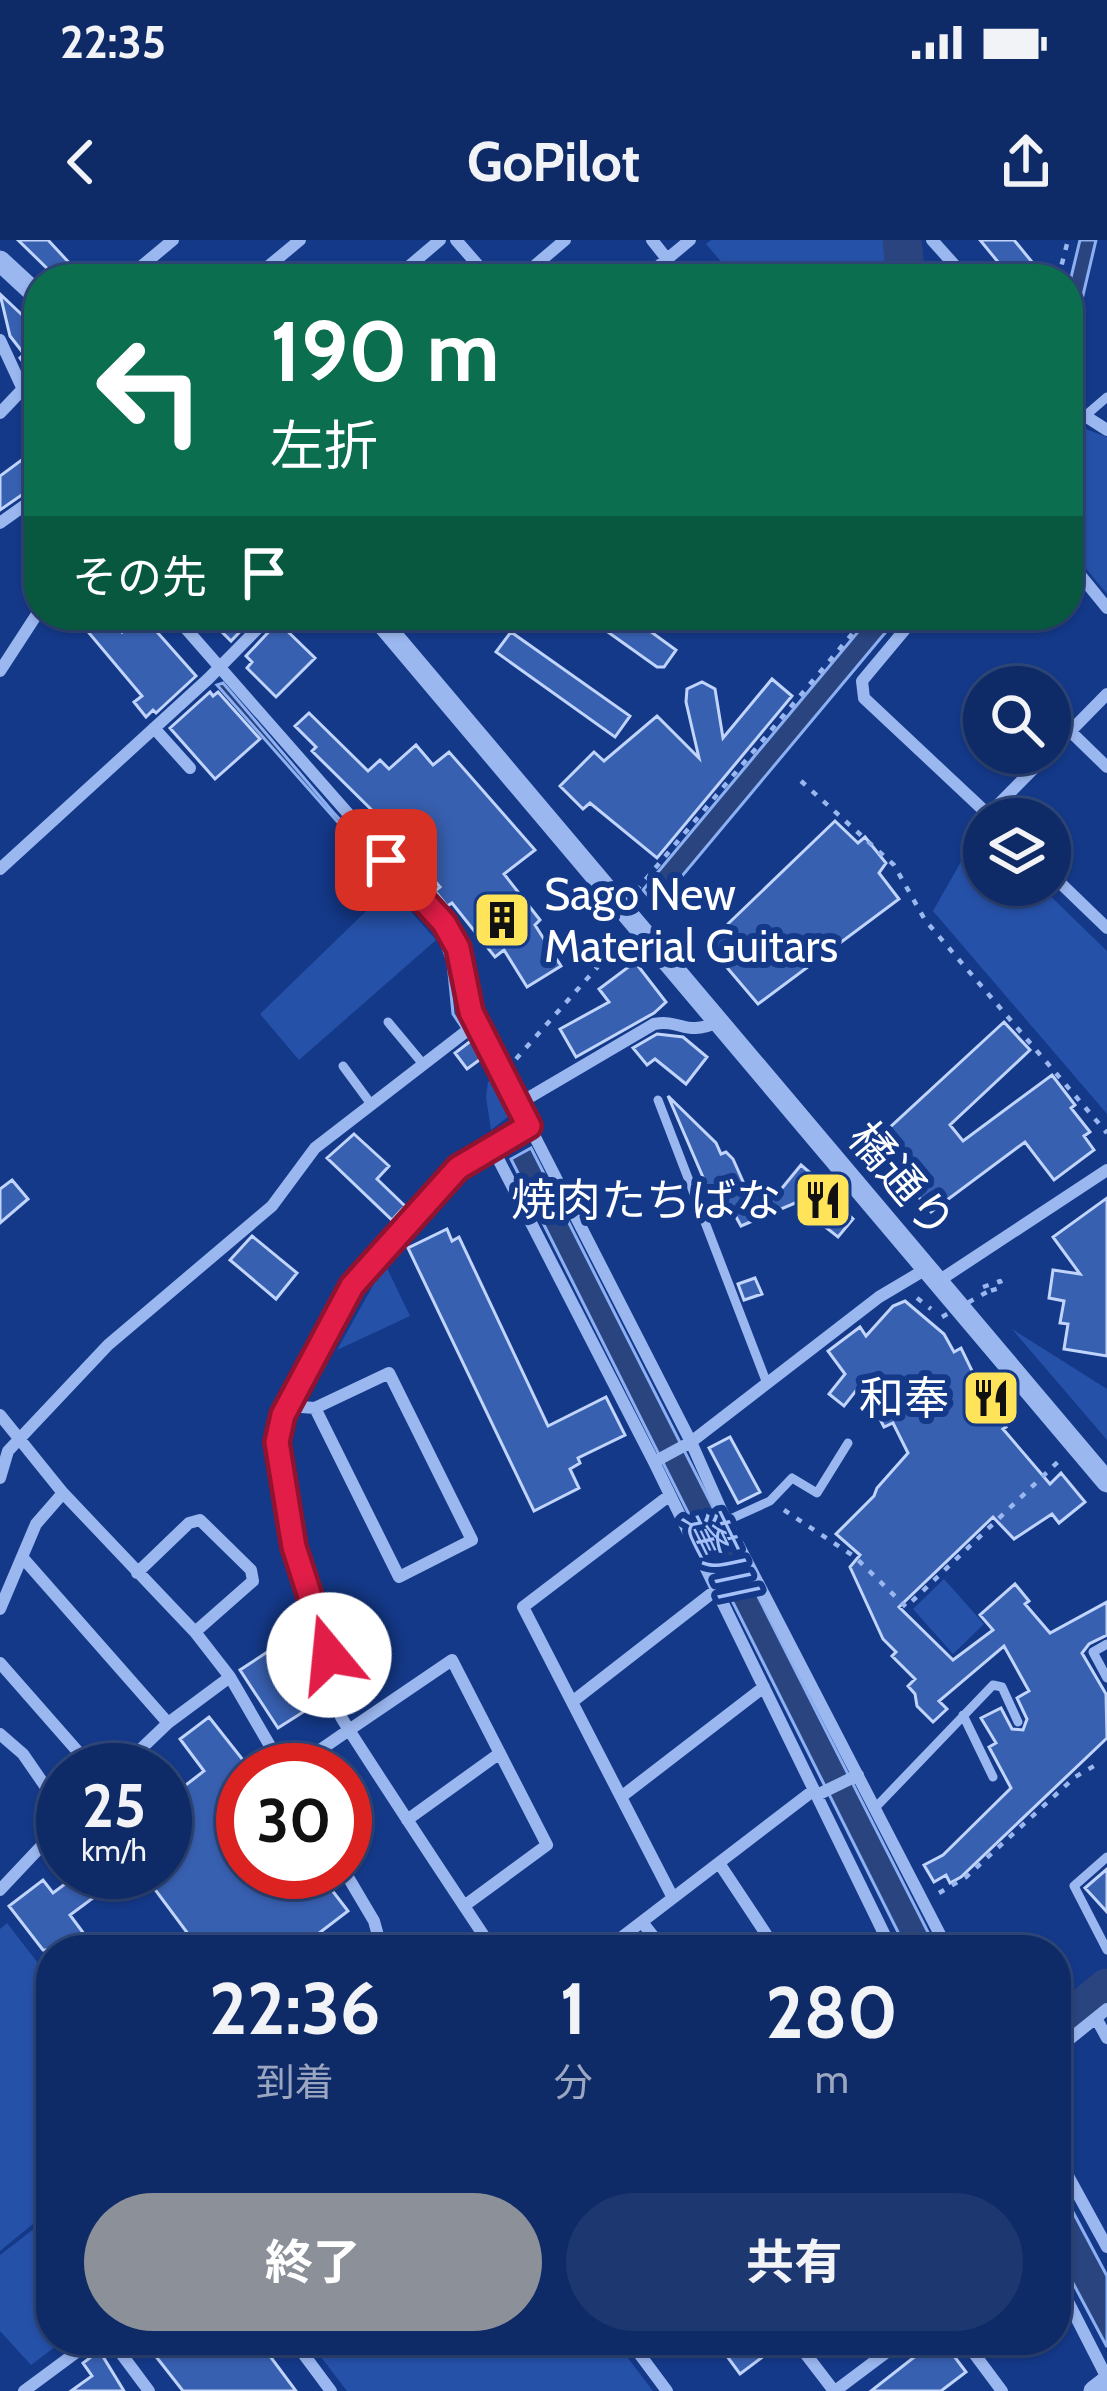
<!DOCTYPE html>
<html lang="ja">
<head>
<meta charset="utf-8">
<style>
	body { margin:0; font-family:Cabin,"Noto Sans JP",sans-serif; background:#1d3770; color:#f1f3f6; height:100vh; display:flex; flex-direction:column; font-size:45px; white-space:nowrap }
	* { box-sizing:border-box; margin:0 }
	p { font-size:39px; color:#9ba7c0 }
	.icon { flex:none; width:66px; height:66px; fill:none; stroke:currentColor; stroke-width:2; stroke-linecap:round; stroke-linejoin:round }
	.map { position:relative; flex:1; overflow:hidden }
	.side { position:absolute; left:36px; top:1695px; width:1035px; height:420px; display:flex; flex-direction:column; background:#0f2b67; border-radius:48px; box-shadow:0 3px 9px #0004,0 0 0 3px #2f477b }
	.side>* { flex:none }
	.guide { position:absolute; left:24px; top:24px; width:1059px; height:366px; border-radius:48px; box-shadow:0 3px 9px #0004,0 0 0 3px #2f477b; background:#0b6e4f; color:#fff; overflow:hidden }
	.fabs { position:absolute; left:963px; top:426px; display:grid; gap:24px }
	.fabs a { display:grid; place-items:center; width:108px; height:108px; border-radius:50%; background:#0f2b67; box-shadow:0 3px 9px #0004,0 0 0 3px #2f477b; font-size:60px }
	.speed { position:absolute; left:36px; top:1503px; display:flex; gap:24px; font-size:60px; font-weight:700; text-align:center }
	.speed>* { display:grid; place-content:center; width:156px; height:156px; border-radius:50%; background:#0f2b67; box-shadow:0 3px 9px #0004,0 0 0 3px #2f477b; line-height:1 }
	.speed small { font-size:30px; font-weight:400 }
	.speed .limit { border:18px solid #d22; background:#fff; color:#111 }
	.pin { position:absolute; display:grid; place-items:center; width:102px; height:102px; color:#fff; margin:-51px; border-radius:24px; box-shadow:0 6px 18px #0006 }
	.me { position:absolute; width:132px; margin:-66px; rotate:343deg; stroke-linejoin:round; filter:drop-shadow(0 0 9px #0008) }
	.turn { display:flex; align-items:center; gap:42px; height:252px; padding:0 48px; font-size:54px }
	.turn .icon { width:156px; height:156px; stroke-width:2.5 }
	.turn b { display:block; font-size:84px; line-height:102px }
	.then { display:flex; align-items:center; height:114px; padding:0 48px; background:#0003; gap:24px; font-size:45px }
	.eta { display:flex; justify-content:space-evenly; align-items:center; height:204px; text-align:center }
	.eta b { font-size:72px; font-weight:700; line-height:84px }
	.primary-button { display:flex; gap:24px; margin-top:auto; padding:24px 48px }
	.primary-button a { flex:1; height:138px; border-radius:72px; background:#8c9099; color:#fff; font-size:48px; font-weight:700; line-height:138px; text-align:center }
	.primary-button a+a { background:#1d3770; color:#f1f3f6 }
	.status { display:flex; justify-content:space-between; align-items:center; height:84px; padding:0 60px; background:#0f2b67; direction:ltr }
	.status svg { height:33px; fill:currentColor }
	header { display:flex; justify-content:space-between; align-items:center; height:156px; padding:0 48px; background:#0f2b67; font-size:54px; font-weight:700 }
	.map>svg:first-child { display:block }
</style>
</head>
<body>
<div class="status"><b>22:35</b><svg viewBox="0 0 49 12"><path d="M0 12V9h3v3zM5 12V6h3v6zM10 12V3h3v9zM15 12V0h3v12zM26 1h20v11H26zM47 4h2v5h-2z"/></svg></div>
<header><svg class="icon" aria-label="back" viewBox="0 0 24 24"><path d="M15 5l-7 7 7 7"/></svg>GoPilot<svg class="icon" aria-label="share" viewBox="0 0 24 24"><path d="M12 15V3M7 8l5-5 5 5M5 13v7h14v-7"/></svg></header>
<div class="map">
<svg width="1107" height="2151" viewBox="0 0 1107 2151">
	<rect width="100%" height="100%" fill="#143989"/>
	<path fill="#2651a8" d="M711,0H889L892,19L870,39H736L706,4Z
		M1083,188L1107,197V354L1068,307V209Z
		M984,599V645H1039L1107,711V874L933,671L962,620Z
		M390,648L436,700L299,820L260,774Z
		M496,837L509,876L491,890L486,857L488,842Z
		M385,1024L410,1076L337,1110Z
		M1012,1089L1107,1149V1200Z
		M944,1339L984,1384L953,1414L913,1369Z
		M7,1683L51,1740V1969L0,2011V1689Z
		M43,1982L51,1992V2100H64L31,2125L0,2091V2015Z
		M308,2100H614L653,2151H347Z"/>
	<path fill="#29447f" stroke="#8db0f2" stroke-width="3" d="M1080,0H1096L1068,119V50Z
		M872,375H900L657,666L643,650Z
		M223,443L332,571L441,690L449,703L463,781L478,795L493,823L488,826L453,774L448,722L439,697L217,445Z
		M531,908L937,1710H907L511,919Z
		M1056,1940L1107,2036V2107L1056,2011Z"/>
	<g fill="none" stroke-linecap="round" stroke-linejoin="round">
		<path stroke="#29447f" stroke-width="39" d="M902,0L906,39
			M1056,1790L1107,1748"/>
	</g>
	<path fill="#3860b1" stroke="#c1d4fb" stroke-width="3" d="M18,0H48L74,28L64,39H58Z
		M980,0H1014L1046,39H1012Z
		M0,54L39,91V122L28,129L20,118L24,114L10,96Z
		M31,213L39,224V243L0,270V236Z
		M98,375H108L122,392L142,375L196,436L156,473L153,470L146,477L134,462L142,456L84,387Z
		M205,375H256L231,401Z
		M584,375H628L676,410L664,427H657Z
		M278,382L315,418L276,457L247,428L252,422L246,416Z
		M511,392L630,476L615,497L496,412Z
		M772,439L792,456L657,618L590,563L583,569L560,546L594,512L604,521L657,476L699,518L686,462L687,449L702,442L715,449L723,498Z
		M210,452L213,456L218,452L260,499L215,539L170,488Z
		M309,473L368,531L380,520L389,529L416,505L433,525L449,512L535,610L504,634L540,680L535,685L561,726L527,747L504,710L495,717L452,663L447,666L435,651L440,647L393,591L312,511L316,507L295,486Z
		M835,581L858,603L865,597L886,623L879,633L899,659L758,764L707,704Z
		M635,722L666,762L654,773L576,817L560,789L609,762L599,749Z
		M1004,782L1030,810L950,885L963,901L1052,835L1075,865L1071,868L1090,892L1084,896L1094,910L1054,940L1025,902L931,972L873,903Z
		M657,794L683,797L707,817L686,844L655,819L647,825L633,808Z
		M472,800L482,818L467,829L455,813Z
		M668,856L716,903L721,914L726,912L733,919L745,946L754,943L765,969L801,925L822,943L819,948L853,979L838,997L795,963L741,986L723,953L712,958Z
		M354,894L389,926L377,939L405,966L392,980L327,918Z
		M12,940L28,959L0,983V949Z
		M1107,958V1116L1064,1109L1068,1084L1060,1083L1064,1061L1049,1058L1053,1030L1080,1034L1053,997Z
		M447,989L452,1001L459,997L548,1186L606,1157L625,1195L578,1218L580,1223L570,1229L579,1248L534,1271L408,1008Z
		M252,996L297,1033L276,1059L230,1020Z
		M755,1038L762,1054L744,1060L738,1044Z
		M905,1061L944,1094L954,1112L961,1108L975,1137L980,1132L1002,1156L993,1164L1004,1178L1001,1180L1006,1187L1003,1189L1050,1244L1061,1233L1085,1262L1059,1283L1052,1274L1014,1299L993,1277L899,1367L953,1420L993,1390L980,1375L1015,1344L1029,1361L1025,1364L1050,1393L1107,1362V1395L1089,1404L1082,1413L1106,1454L1107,1498L961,1637L950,1643L946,1635L934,1642L924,1625L943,1615L1011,1548L989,1507L996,1503L981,1478L1001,1468L1012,1489L1023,1490L1027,1479L1017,1458L1029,1451L1004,1406L939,1461L947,1469L933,1482L917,1466L915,1454L908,1446L915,1439L892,1416L896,1412L883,1399L850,1327L860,1315L836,1294L874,1256L877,1248L908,1213L893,1183L884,1187L862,1143L844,1166L829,1154L845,1134L828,1111L860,1087L866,1096L893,1066Z
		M730,1197L760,1252L738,1263L709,1208Z
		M296,1393L312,1417L322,1460L278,1488L240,1430Z
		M209,1477L243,1520V1632H318L348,1671L297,1710H200L142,1632H165V1561L204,1531L180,1499Z
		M1107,1629V1672L1085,1648Z
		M81,1632H128L70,1675L96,1710H43L9,1666L43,1640L53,1653Z
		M143,2100H258L296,2151H183Z
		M732,2100H759L769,2112L740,2134L721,2108Z
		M936,2100H942L966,2132L941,2151H871Z
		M95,2114L102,2115L124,2151H71L92,2136L83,2123Z"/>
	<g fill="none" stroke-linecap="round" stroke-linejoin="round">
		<path stroke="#9bb7ef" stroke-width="4.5" stroke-dasharray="6 9" stroke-linecap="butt" d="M1058,39L1068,0
			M801,541L894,625L925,680L1107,893
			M636,651L868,375
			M516,819L624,697
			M983,1047L1000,1041L1002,1047L987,1052
			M917,1058L931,1069
			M784,1270L855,1317L906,1367L1062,1218
			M939,1653L966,1637L1075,1537L1094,1526"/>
		<path stroke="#9bb7ef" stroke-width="9" d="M1068,149L1079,103
			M1085,176L1107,157
			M388,782L423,824
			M343,826L371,864
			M658,860L766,1141
			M726,1281L770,1261L792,1238L817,1253L848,1203
			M1107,1404L1093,1412L1107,1438
			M963,1475L993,1537
			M875,1568L993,1445L1002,1447L1018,1482
			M1107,1617L1074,1646L1107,1710
			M1056,1773L1070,1799"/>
		<path stroke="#9bb7ef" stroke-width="12" d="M456,0L490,39
			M652,0L667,19
			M932,0L967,39
			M126,39L173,0
			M253,39L300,0
			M394,39L440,0
			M519,39L565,0
			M643,39L690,0
			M0,100L39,184
			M1068,165L1107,190
			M0,173L39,132
			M0,283L39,255
			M1068,320L1107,368
			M174,375L444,683L458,708L471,772L691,1202L726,1281L948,1710
			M917,375L862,441L864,458L993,579
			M0,431L39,371
			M154,488L190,528
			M1072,493L1107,527
			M989,574L1107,454
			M0,629L208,439L271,375
			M1050,633L1107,688
			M518,864L654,784C682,779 685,797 718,782
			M492,907L654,1222L892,1710
			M937,1042L1107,930
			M287,1166L315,1168L389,1133L472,1300L399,1337L315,1168
			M0,1175L63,1253L195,1392L230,1437
			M654,1222L691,1202L879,1057L926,1029
			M0,1238L8,1211L108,1105L272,966L315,908L477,783
			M670,1255L523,1367L673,1658
			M22,1317L168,1483
			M137,1333L189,1283L200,1280L251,1330L253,1341L195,1392
			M0,1369L36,1284L63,1253
			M0,1423L94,1530
			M572,1462L716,1350
			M0,1494L23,1514L63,1572
			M119,1530L168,1483L230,1437L284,1530
			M291,1530L349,1490L341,1477L329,1415L294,1307L277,1202L283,1175L352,1046L458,928L529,886
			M817,1555L858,1535
			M621,1557L764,1447
			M407,1580L500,1513
			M719,1623L766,1694
			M345,1632L374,1681L382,1710
			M0,1650L63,1583
			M464,1666L547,1605L452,1420L349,1490C396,1563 444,1636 492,1708L494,1710
			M642,1682L664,1710
			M605,1710L814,1550
			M1096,1778L1107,1798
			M1056,1810L1107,1769
			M1056,1914L1107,2007
			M1056,2038L1107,2138
			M111,2100L149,2151
			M293,2100L331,2151
			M629,2100L667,2151
			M795,2100L834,2151
			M964,2100L1002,2151
			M24,2151L93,2100
			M835,2151L903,2100"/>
		<path stroke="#9bb7ef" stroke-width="21" d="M0,21L39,57
			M375,375L1107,1242
			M1094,2151L1107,2141"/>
		<path stroke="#9bb7ef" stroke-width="4.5" stroke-dasharray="6 9" stroke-linecap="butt" d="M942,1077L987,1052"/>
	</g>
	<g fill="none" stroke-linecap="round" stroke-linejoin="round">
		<g stroke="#92132f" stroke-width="30">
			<path id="route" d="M329,1415L294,1307L277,1202L283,1175L352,1046L458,928L529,886L471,772L458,708L444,683L386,620"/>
		</g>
		<use href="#route" stroke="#e11d48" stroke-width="21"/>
	</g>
	<defs>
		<g id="building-square" transform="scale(3)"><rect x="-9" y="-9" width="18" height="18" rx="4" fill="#ffe359" stroke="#143989"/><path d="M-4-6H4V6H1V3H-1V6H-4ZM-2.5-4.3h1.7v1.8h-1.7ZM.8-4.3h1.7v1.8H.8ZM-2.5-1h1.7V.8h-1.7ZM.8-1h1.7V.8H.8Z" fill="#111"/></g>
		<g id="restaurant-square" transform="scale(3)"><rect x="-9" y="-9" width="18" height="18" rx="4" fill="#ffe359" stroke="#143989"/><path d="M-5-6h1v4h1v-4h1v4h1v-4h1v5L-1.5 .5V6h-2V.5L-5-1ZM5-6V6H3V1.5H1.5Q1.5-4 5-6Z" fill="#111"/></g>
	</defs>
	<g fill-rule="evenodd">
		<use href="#building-square" x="502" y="680"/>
		<use href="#restaurant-square" x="823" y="960"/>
		<use href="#restaurant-square" x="991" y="1158"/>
	</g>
	<g text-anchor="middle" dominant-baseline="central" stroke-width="12" stroke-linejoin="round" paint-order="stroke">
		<g font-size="45" fill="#fff" stroke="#143989" text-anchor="end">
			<text x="544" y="654" text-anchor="start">Sago New<tspan x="544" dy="52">Material Guitars</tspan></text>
			<text x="781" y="960">焼肉たちばな</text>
			<text x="949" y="1158">和奉</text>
		</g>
		<g font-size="45" fill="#fff" stroke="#143989">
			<text transform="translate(902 940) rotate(50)">橘通り</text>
		</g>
		<g font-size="48" font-style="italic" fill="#a6c1f7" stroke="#143989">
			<text transform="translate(719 1312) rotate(64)">蓬川</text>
		</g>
	</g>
</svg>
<div class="fabs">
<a><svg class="icon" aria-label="search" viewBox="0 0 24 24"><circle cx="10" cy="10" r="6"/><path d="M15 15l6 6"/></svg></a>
<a><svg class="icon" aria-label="layers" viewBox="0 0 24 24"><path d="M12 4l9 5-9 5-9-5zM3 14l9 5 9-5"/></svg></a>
</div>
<div class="speed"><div>25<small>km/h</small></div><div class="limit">30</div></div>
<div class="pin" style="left:386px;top:620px;background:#d93025"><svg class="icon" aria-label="arrive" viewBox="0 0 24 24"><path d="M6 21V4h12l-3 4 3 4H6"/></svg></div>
<svg class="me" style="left:329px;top:1415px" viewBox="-20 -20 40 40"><circle r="19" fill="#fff"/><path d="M0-13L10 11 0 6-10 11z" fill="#e11d48"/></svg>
<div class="guide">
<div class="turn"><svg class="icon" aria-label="left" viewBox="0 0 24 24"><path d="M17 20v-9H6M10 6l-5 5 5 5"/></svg><div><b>190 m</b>左折</div></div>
<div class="then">その先<svg class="icon" aria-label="arrive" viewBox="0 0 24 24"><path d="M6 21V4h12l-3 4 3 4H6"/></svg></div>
</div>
<section class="side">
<div class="eta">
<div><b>22:36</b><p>到着</p></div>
<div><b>1</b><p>分</p></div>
<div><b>280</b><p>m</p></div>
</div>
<div class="primary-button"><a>終了</a><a>共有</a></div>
</section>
</div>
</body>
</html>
